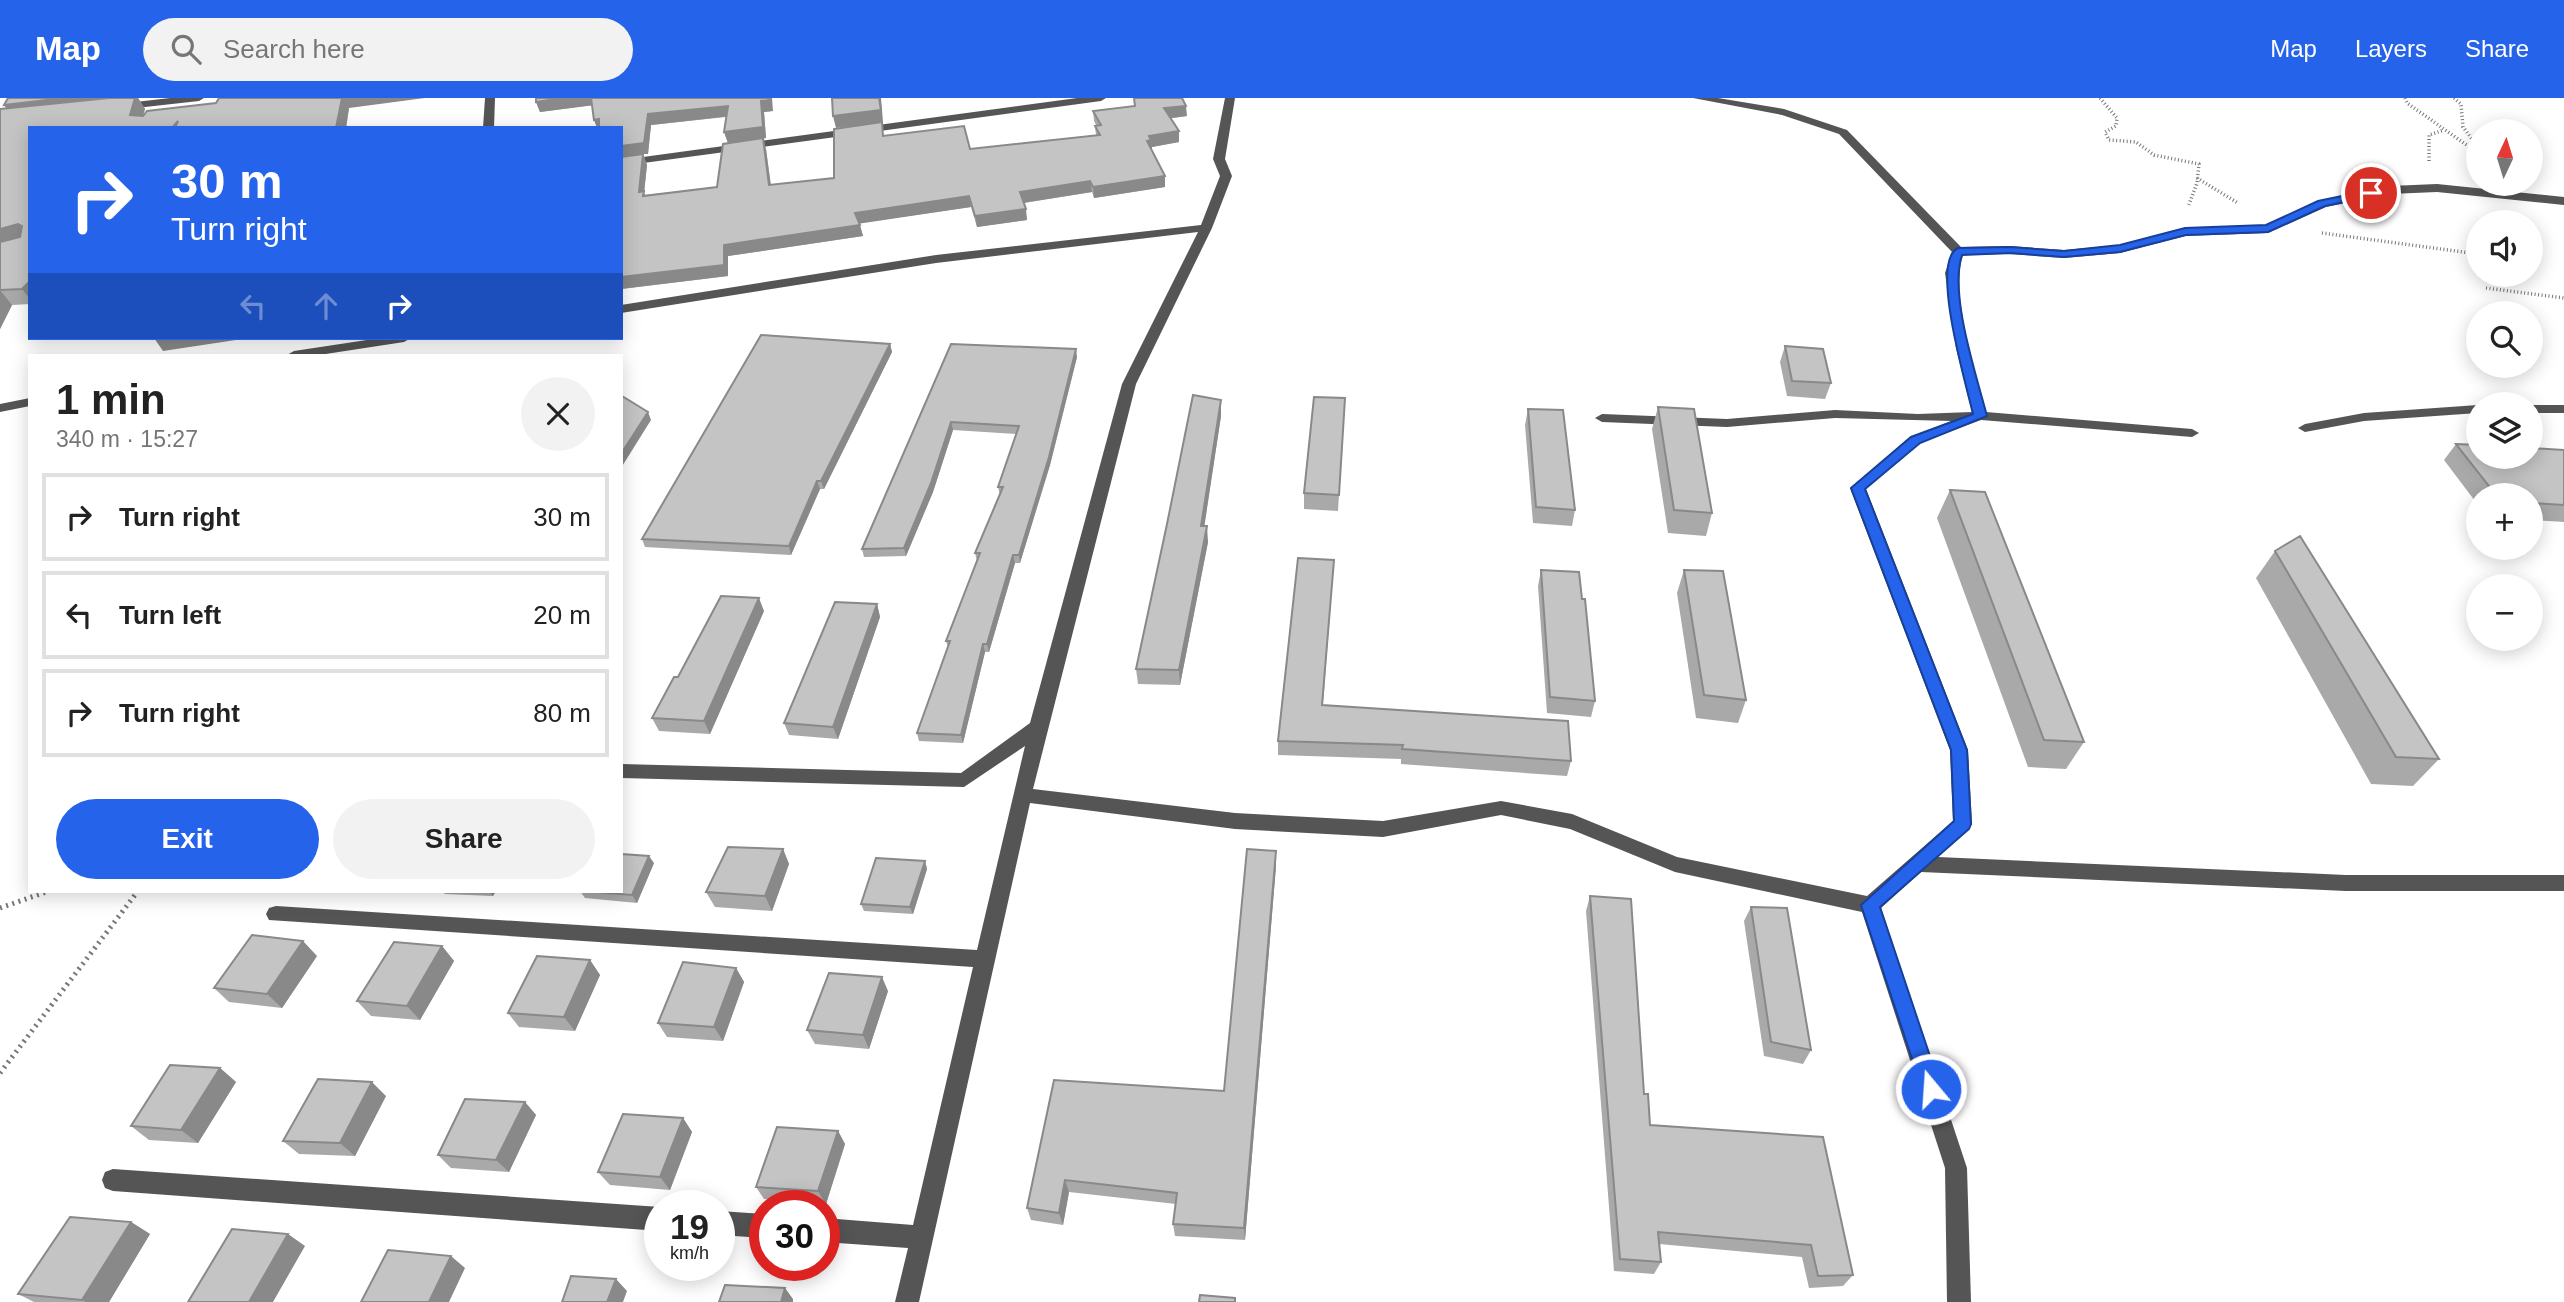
<!DOCTYPE html>
<html lang="en">
<head>
<meta charset="utf-8">
<style>
	body { margin:0; font-family:Helvetica,sans-serif; background:#f2f2f2; color:#222; height:100vh; display:flex; flex-direction:column; font-size:26px; white-space:nowrap }
	* { box-sizing:border-box; margin:0 }
	p { font-size:23px; color:#767676 }
	.icon { flex:none; width:38px; height:38px; fill:none; stroke:currentColor; stroke-width:2; stroke-linecap:round; stroke-linejoin:round }
	.map { position:relative; flex:1; overflow:hidden }
	.side { position:absolute; left:28px; top:256px; width:595px; height:539px; display:flex; flex-direction:column; background:#fff; border-radius:0px; box-shadow:0 4px 18px #0003 }
	.side>* { flex:none }
	.hud { position:absolute; left:28px; top:28px; width:595px; height:214px; border-radius:0px; box-shadow:0 4px 18px #0003; background:#2563eb; color:#fff; overflow:hidden }
	.needle { width:46px; rotate:4deg }
	.buttons { position:absolute; left:2466px; top:21px; display:grid; gap:14px }
	.buttons a { display:grid; place-items:center; width:77px; height:77px; border-radius:50%; background:#fff; box-shadow:0 4px 18px #0003; font-size:35px }
	.speed { position:absolute; left:644px; top:1092px; display:flex; gap:14px; font-size:35px; font-weight:700; text-align:center }
	.speed>* { display:grid; place-content:center; width:91px; height:91px; border-radius:50%; background:#fff; box-shadow:0 4px 18px #0003; line-height:1 }
	.speed small { font-size:18px; font-weight:400 }
	.speed .limit { border:10px solid #d22; background:#fff; color:#111 }
	.pin { position:absolute; display:grid; place-items:center; width:60px; height:60px; color:#fff; margin:-30px; border:4px solid #fff; border-radius:50%; box-shadow:0 2px 7px #0007 }
	.me { position:absolute; width:77px; margin:-38px; rotate:342deg; stroke-linejoin:round; filter:drop-shadow(0 0 5px #0008) }
	.turn { display:flex; align-items:center; gap:24px; height:147px; padding:0 28px; font-size:32px }
	.turn .icon { width:91px; height:91px; stroke-width:2.5 }
	.turn b { display:block; font-size:49px; line-height:60px }
	.lanes { display:flex; align-items:center; height:66px; padding:0 28px; background:#0003; justify-content:center; gap:35px; direction:ltr }
	.lanes .off { opacity:.35 }
	.round { display:grid; place-items:center; flex:none; width:74px; height:74px; border-radius:37px; background:#f2f2f2 }
	.head { display:flex; align-items:center; justify-content:space-between; height:119px; padding:0 28px }
	h1 { font-size:42px; font-weight:800; line-height:52px }
	.primary-button { display:flex; gap:14px; margin-top:auto; padding:14px 28px }
	.primary-button a { flex:1; height:80px; border-radius:42px; background:#2563eb; color:#fff; font-size:28px; font-weight:800; line-height:80px; text-align:center }
	.primary-button a+a { background:#f2f2f2; color:#222 }
	ul { padding:0; list-style:none }
	li { display:flex; align-items:center; gap:21px; height:88px; margin:0 14px 10px; padding:0 14px; border:4px solid #e0e0e0; border-radius:0px }
	li div { flex:1 }
	li b { display:block; font-size:26px }
	li em { font-style:normal }
	header { display:flex; align-items:center; gap:42px; box-sizing:border-box; height:98px; padding:0 35px; background:#2563eb; color:#fff }
	header strong { font-size:33px }
	nav { display:flex; gap:38px; margin-inline-start:auto; font-size:24px }
	.search { width:490px; height:63px; background:#f2f2f2; display:flex; align-items:center; gap:18px; box-sizing:border-box; padding:0 24px; border-radius:38px; color:#767676; font-size:26px }
	.map>svg:first-child { display:block }
</style>
</head>
<body>
<header>
<strong>Map</strong>
<div class="search"><svg class="icon" aria-label="search" viewBox="0 0 24 24"><circle cx="10" cy="10" r="6"/><path d="M15 15l6 6"/></svg>Search here</div>
<nav><a>Map</a><a>Layers</a><a>Share</a></nav>
</header>
<div class="map">
<svg width="2564" height="1204" viewBox="0 0 2564 1204">
	<rect width="100%" height="100%" fill="#fff"/>
	<g fill="none" stroke-linecap="round" stroke-linejoin="round">
		<path stroke="#777" stroke-width="3.5" stroke-dasharray="1 2.5" stroke-linecap="butt" d="M2100,0L2117,20L2116,28L2105,34L2109,42L2136,44L2154,57L2199,66L2197,85L2188,109
			M2405,0L2407,5L2478,55
			M2454,0L2461,6L2463,29L2478,49
			M2429,63V37L2444,32
			M2197,80L2238,105
			M2322,135L2478,156
			M2486,190L2564,200"/>
		<path stroke="#777" stroke-width="5" stroke-dasharray="2 4.5" stroke-linecap="butt" d="M0,810L49,793
			M0,975L138,793"/>
		<path fill="#555" fill-rule="evenodd" d="M170,0H204L199,3L118,12L113,9L118,6Z
			M485,0H495L494,30H483Z
			M1077,0H1106L1101,3L621,68V62Z
			M1225,0H1235L1225,61L1232,78L1212,130L1136,286L1033,691L1235,715L1383,723L1501,703L1572,716L1677,759L1867,798L1953,723L1950,652L1850,390L1910,339L1952,323L1835,320L1727,329L1602,324L1595,320L1602,316L1727,321L1835,312L1918,316L1972,314L1956,250L1945,175L1952,154L1839,36L1782,17L1693,0H1718L1784,11L1847,32L1961,149L2010,148L2064,152L2120,147L2185,130L2266,127L2318,103L2390,88L2437,86L2564,99V107L2437,94L2390,96L2326,109L2268,135L2185,138L2120,155L2064,160L2010,156L1963,157C1950,197 1975,272 1986,314L2192,331L2199,335L2192,339L1981,322L1920,345L1866,391L1968,652L1972,726L1938,759L2346,777H2564V793H2346L1921,774L1881,810L1967,1070L1971,1204H1947L1945,1070L1862,814L1675,774L1570,731L1501,717L1383,739L1235,731L1030,705L919,1204H895L908,1150L824,1144V1120L913,1127L973,869L269,822L266,816L269,810L276,808L977,852L1025,648L964,689L621,680V666L961,675L1030,625L1122,286L1198,134L936,165L621,215V207L936,157L1201,127L1220,78L1213,61Z
			M380,240H411L404,244L319,257H287L294,253Z
			M30,300V308L0,314V306Z
			M2478,307V315L2364,323L2305,334L2298,330L2305,326L2364,315Z
			M2530,307H2564V315H2530Z
			M113,1071L660,1109V1133L113,1093L105,1090L102,1082L105,1074Z
			M719,1113L765,1116V1140L719,1137Z"/>
	</g>
	<path fill="#a9a9a9" d="M8,0H138L145,11L143,18L349,10L346,30H30V206L12,207L0,231V11H7L4,7Z
		M536,4L773,13L764,14L766,40L728,45L724,34L726,19L651,27L648,56H643L647,67L644,95L645,97L717,89L766,51L771,87L834,80L885,38L970,51L1096,37L1095,28L1096,27L1094,23L1093,13L1187,18L1171,20L1179,33V44L1152,49V53L1165,89L1094,100L1092,94L1024,105L1027,122L977,129L971,109L859,125L863,138L728,158V178L621,191V30L592,7L540,14Z
		M890,246L892,254L824,391H820L791,457L645,449L642,441Z
		M951,246L1077,259L1050,367L1020,465H1015L989,554H985L963,645L919,643L917,635L948,549L946,543L977,463L975,455L1000,397L998,389L1016,336L953,332L933,394L906,458L864,459L862,451Z
		M1785,248L1831,285L1825,301L1787,298L1780,264Z
		M1345,300L1338,413L1304,411V395Z
		M1221,302V318L1204,428L1208,444L1180,587L1138,586L1136,571Z
		M1658,309L1712,415L1706,438L1668,435L1652,331Z
		M1528,311L1575,412L1572,428L1533,425L1525,327Z
		M2456,346L2564,352V424L2530,422V397H2478V407L2444,362Z
		M1950,392L2084,644L2066,671L2028,669L1937,420Z
		M2275,453L2439,661L2413,688L2371,686L2256,480Z
		M1334,462L1323,607L1571,663L1567,678L1401,666V661L1278,657V643Z
		M1541,472L1595,603L1591,619L1547,615L1538,488Z
		M1684,472L1746,602L1738,625L1696,620L1677,495Z
		M877,506L880,519L838,641L789,637L784,625Z
		M764,513L710,636L659,633L652,620L678,579Z
		M783,751L789,766L772,813L715,809L706,794Z
		M925,763L927,771L913,816L864,813L861,806Z
		M654,765L637,805L585,800L580,793Z
		M1276,768L1245,1142L1175,1138L1173,1126L1176,1106L1069,1094L1063,1127L1031,1122L1027,1110L1054,982L1224,993Z
		M442,793H496L493,798L445,796Z
		M1590,798L1644,996L1650,1027L1853,1177L1843,1188L1809,1190L1802,1159L1659,1146L1661,1164L1654,1176L1614,1173L1586,813Z
		M1751,809L1811,952L1803,966L1764,958L1744,823Z
		M442,848L454,863L420,922L371,918L357,903Z
		M317,858L282,910L229,904L214,890Z
		M590,862L600,877L575,933L519,929L508,915Z
		M736,870L744,884L723,943L667,939L658,925Z
		M888,893L869,951L815,946L807,932Z
		M220,970L236,984L198,1045L149,1042L131,1028Z
		M386,998L355,1058L299,1056L283,1043Z
		M525,1004L536,1017L509,1074L451,1070L438,1057Z
		M683,1020L692,1034L670,1092L610,1087L598,1074Z
		M838,1033L845,1046L826,1106L764,1101L756,1089Z
		M131,1124L150,1136L109,1204H34L18,1196Z"/>
	<path fill="#898989" d="M64,0H131L9,14L4,7Z
		M135,0H138L145,11L139,30L130,17Z
		M342,0H425L349,10L346,30H336Z
		M563,0H592L595,7L540,14L536,4Z
		M770,0H772L773,13L764,14L766,40L728,45L724,34L761,3Z
		M879,0H881L883,24L836,30L833,18Z
		M728,8L731,18L651,27L648,56H643L647,67L644,95L648,104L643,105L621,60V48L648,16Z
		M1186,8L1187,18L1165,21L1164,10Z
		M599,21L603,30H597L594,22Z
		M1179,33V44L1152,49V53L1147,43L1149,38Z
		M763,40L766,51L772,98L769,87Z
		M1165,78V89L1094,100L1093,89Z
		M1090,83L1092,94L1022,105L1020,94Z
		M969,98L971,109L857,126L855,115Z
		M1026,111L1027,122L977,129L975,118Z
		M18,126L29,140L0,150V131Z
		M860,127L863,138L728,158V178L621,191V179L724,147Z
		M30,183V201L22,191Z
		M0,192L12,207L0,231Z
		M154,240H249L163,253Z
		M890,246L892,254L824,391L821,383Z
		M1076,251L1077,259L1050,367L1020,465L1019,457Z
		M1221,302V318L1202,444L1201,428Z
		M648,314L651,322L621,370V356Z
		M951,324L953,332L933,394L906,458L904,450Z
		M817,383L820,391L791,457L789,448Z
		M1207,428L1208,444L1180,587L1179,572Z
		M1013,457L1015,465L989,554L987,546Z
		M1334,462L1333,477L1321,622L1322,607Z
		M759,500L764,513L710,636L704,623Z
		M877,506L880,519L838,641L833,629Z
		M983,546L985,554L963,645L961,637Z
		M783,751L789,766L772,813L765,798Z
		M1276,753V768L1245,1142L1244,1130Z
		M649,758L654,765L637,805L632,797Z
		M925,763L927,771L913,816L910,809Z
		M489,793H496L493,798Z
		M303,843L317,858L282,910L267,896Z
		M442,848L454,863L420,922L407,908Z
		M590,862L600,877L575,933L564,919Z
		M736,870L744,884L723,943L714,929Z
		M882,879L888,893L869,951L863,937Z
		M220,970L236,984L198,1045L181,1032Z
		M372,984L386,998L355,1058L340,1045Z
		M525,1004L536,1017L509,1074L496,1062Z
		M683,1020L692,1034L670,1092L660,1079Z
		M838,1033L845,1046L826,1106L818,1093Z
		M1065,1082L1069,1094L1063,1127L1059,1115Z
		M131,1124L150,1136L109,1204H86L82,1202Z
		M288,1136L305,1148L273,1204H249Z
		M451,1158L465,1170L449,1204H429Z
		M616,1181L627,1193L623,1204H607Z
		M785,1190L793,1201V1204H781Z"/>
	<path fill="#c4c4c4" stroke="#898989" stroke-width="2" d="M8,0H64L4,7Z
		M109,0H135L130,17L143,18L147,13L216,5L219,0H342L336,30H175L178,23L172,30H30V183L22,191L0,192V144L20,139L22,128L18,126L0,131V11Z
		M536,0H563L536,4Z
		M591,0H770V2L761,3L763,29L724,34L728,8L648,16L644,45L621,48V30H599V21L594,22Z
		M832,0H879L881,12L833,18Z
		M1134,0H1182L1186,8L1164,10L1179,33L1149,38L1151,42L1147,43L1165,78L1093,89L1090,83L1020,94L1026,111L975,118L969,98L855,115L860,127L724,147V167L621,179V59L643,56L639,94L644,93L643,98L717,89L723,46L763,40L769,87L834,80V31L882,24L883,38L964,28L970,51L1100,37L1095,28L1101,27L1093,13L1135,8Z
		M761,237L890,246L821,383H817L789,448L642,441Z
		M951,246L1076,251L1049,359L1019,457H1013L987,546H983L961,637L917,635L950,543H946L980,455H975L1003,389H998L1019,328L951,324L931,385L904,450L862,451Z
		M1785,248L1823,251L1831,285L1792,283Z
		M1193,297L1221,302L1201,428H1207L1179,572L1136,571L1167,426Z
		M622,298L648,314L621,356V299Z
		M1314,299L1345,300L1339,397L1304,395Z
		M1658,309L1694,311L1712,415L1674,412Z
		M1528,311L1563,312L1575,412L1536,409Z
		M2456,346L2478,347V359H2530V350L2564,352V407L2530,405V397H2496Z
		M1950,392L1985,394L2084,644L2044,642Z
		M2300,438L2439,661L2396,659L2275,453Z
		M1298,460L1334,462L1322,607L1568,623L1571,663L1402,651L1403,647L1278,643Z
		M1541,472L1579,474L1582,501H1585L1595,603L1550,599Z
		M1684,472L1723,473L1746,602L1704,597Z
		M721,498L759,500L704,623L652,620L674,579H678Z
		M835,504L877,506L833,629L784,625Z
		M728,749L783,751L765,798L706,794Z
		M1247,751L1276,753L1244,1130L1173,1126L1177,1095L1065,1082L1059,1115L1027,1110L1054,982L1224,993Z
		M621,756L649,758L632,797L585,793H621Z
		M876,760L925,763L910,809L861,806Z
		M1590,798L1631,801L1644,996H1648L1650,1027L1823,1039L1853,1177L1818,1178L1811,1147L1658,1134L1661,1164L1620,1161Z
		M1751,809L1787,810L1811,952L1771,944Z
		M252,837L303,843L267,896L214,890Z
		M394,844L442,848L407,908L357,903Z
		M537,858L590,862L564,919L508,915Z
		M683,864L736,870L714,929L658,925Z
		M829,875L882,879L863,937L807,932Z
		M170,967L220,970L181,1032L131,1028Z
		M318,981L372,984L340,1045L283,1043Z
		M465,1001L525,1004L496,1062L438,1057Z
		M623,1016L683,1020L660,1079L598,1074Z
		M777,1029L838,1033L818,1093L756,1089Z
		M70,1119L131,1124L82,1202L18,1196Z
		M232,1131L288,1136L249,1204H188Z
		M388,1152L451,1158L429,1204H361Z
		M571,1178L616,1181L607,1204H562Z
		M725,1187L785,1190L781,1204H719Z
		M1200,1197L1235,1200V1204H1199Z"/>
	<path fill="#2563eb" stroke="#184099" stroke-width="2" d="M2371,92L2375,93V98L2325,108L2268,134L2186,137L2120,154L2064,159L2010,155L1962,157C1949,196 1976,276 1987,318L1920,345L1865,391L1967,652L1971,726L1969,731L1880,809L1941,991L1938,997L1931,1000L1924,997L1861,807L1954,723L1951,652L1851,390L1911,339L1973,316C1967,289 1929,163 1958,150L2010,149L2064,153L2120,147L2185,130L2266,127L2318,103Z"/>
</svg>
<div class="buttons">
<a><svg class="needle" viewBox="-14 -14 28 28"><path d="M0-13l5 13h-10z" fill="#e53935"/><path d="M0 13l5-13h-10z" fill="#767676"/></svg></a>
<a><svg class="icon" aria-label="sound" viewBox="0 0 24 24"><path d="M4 9h4l5-4v14l-5-4H4zM17 9q2 3 0 6"/></svg></a>
<a><svg class="icon" aria-label="search" viewBox="0 0 24 24"><circle cx="10" cy="10" r="6"/><path d="M15 15l6 6"/></svg></a>
<a><svg class="icon" aria-label="layers" viewBox="0 0 24 24"><path d="M12 4l9 5-9 5-9-5zM3 14l9 5 9-5"/></svg></a>
<a>+</a>
<a>−</a>
</div>
<div class="speed"><div>19<small>km/h</small></div><div class="limit">30</div></div>
<div class="pin" style="left:2371px;top:95px;background:#d93025"><svg class="icon" aria-label="arrive" viewBox="0 0 24 24"><path d="M6 21V4h12l-3 4 3 4H6"/></svg></div>
<svg class="me" style="left:1931px;top:991px" viewBox="-20 -20 40 40"><circle r="17" fill="#2563eb" stroke="#fff" stroke-width="3"/><path d="M0-11L8 9 0 5-8 9z" fill="#fff"/></svg>
<div class="hud">
<div class="turn"><svg class="icon" aria-label="right" viewBox="0 0 24 24"><path d="M7 20v-9h11M14 6l5 5-5 5"/></svg><div><b>30 m</b>Turn right</div></div>
<div class="lanes"><svg class="icon off" aria-label="left" viewBox="0 0 24 24"><path d="M17 20v-9H6M10 6l-5 5 5 5"/></svg><svg class="icon off" aria-label="ahead" viewBox="0 0 24 24"><path d="M12 20V5M6 11l6-6 6 6"/></svg><svg class="icon" aria-label="right" viewBox="0 0 24 24"><path d="M7 20v-9h11M14 6l5 5-5 5"/></svg></div>
</div>
<section class="side">
<div class="head"><div><h1>1 min</h1><p>340 m · 15:27</p></div><a class="round"><svg class="icon" aria-label="close" viewBox="0 0 24 24"><path d="M6 6l12 12M18 6L6 18"/></svg></a></div>
<ul>
<li><svg class="icon" aria-label="right" viewBox="0 0 24 24"><path d="M7 20v-9h11M14 6l5 5-5 5"/></svg><div><b>Turn right</b></div><em>30 m</em></li>
<li><svg class="icon" aria-label="left" viewBox="0 0 24 24"><path d="M17 20v-9H6M10 6l-5 5 5 5"/></svg><div><b>Turn left</b></div><em>20 m</em></li>
<li><svg class="icon" aria-label="right" viewBox="0 0 24 24"><path d="M7 20v-9h11M14 6l5 5-5 5"/></svg><div><b>Turn right</b></div><em>80 m</em></li>
</ul>
<div class="primary-button"><a>Exit</a><a>Share</a></div>
</section>
</div>
</body>
</html>
